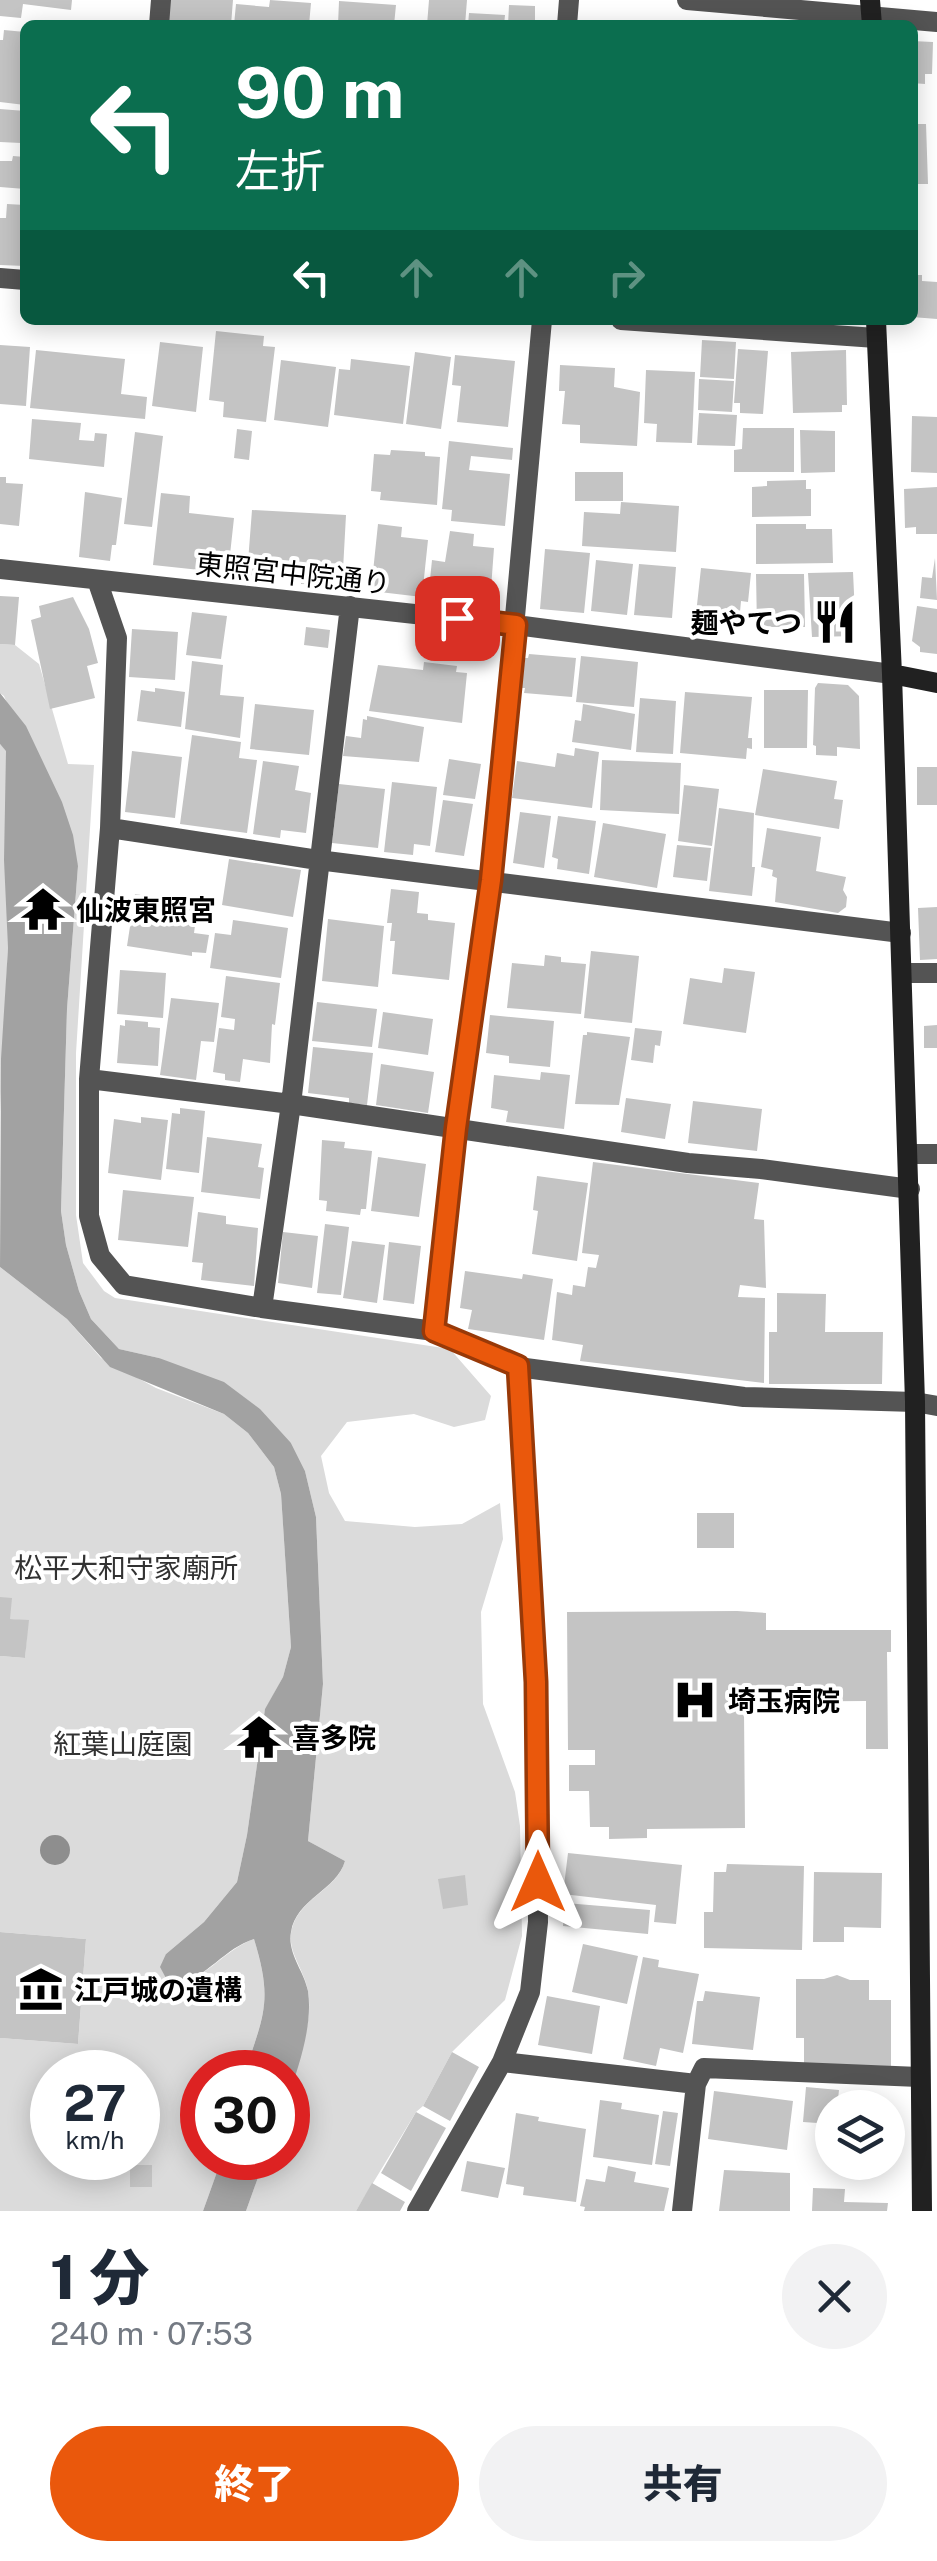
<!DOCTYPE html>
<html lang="ja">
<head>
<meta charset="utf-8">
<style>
	body { margin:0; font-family:"Public Sans","Noto Sans JP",sans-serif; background:#f2f2f3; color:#1f2937; height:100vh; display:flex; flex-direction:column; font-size:38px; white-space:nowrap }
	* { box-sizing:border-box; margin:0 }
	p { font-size:32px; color:#747a83 }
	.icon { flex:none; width:55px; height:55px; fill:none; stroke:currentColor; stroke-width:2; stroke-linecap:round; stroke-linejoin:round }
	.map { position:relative; height:2211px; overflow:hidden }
	.sheet { display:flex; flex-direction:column; background:#fff; flex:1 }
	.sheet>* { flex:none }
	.banner { position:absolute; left:20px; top:20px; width:898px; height:305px; border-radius:15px; box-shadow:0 5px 25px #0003; background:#0b6e4f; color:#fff; overflow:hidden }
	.tools { position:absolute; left:815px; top:2090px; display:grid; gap:20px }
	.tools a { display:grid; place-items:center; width:90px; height:90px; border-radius:50%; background:#fff; box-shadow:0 5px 25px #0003; font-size:50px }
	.speed { position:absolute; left:30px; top:2050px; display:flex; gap:20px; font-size:50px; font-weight:700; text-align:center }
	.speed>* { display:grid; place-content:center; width:130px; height:130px; border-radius:50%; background:#fff; box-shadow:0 5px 25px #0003; line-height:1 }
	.speed small { font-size:25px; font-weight:400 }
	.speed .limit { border:15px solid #d22; background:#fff; color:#111 }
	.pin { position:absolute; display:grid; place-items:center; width:85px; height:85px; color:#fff; margin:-42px; border-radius:20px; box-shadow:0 5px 15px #0006 }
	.me { position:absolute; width:110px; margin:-55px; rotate:0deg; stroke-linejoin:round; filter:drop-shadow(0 0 8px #0008) }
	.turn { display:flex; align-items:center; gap:35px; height:210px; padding:0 50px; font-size:45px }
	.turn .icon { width:130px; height:130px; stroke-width:2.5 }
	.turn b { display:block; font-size:70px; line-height:85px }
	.lanes { display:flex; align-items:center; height:95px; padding:0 50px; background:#0003; justify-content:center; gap:50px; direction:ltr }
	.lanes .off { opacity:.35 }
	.round { display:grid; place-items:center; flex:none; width:105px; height:105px; border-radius:52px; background:#f2f2f3 }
	.summary { display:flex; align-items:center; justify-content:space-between; height:170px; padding:0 50px }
	h1 { font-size:60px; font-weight:800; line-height:75px }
	.action { display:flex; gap:20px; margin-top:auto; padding:20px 50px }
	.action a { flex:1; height:115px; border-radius:60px; background:#ea580c; color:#fff; font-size:40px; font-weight:800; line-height:115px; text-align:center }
	.action a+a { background:#f2f2f3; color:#1f2937 }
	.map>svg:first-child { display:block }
</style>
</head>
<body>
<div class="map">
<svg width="937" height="2211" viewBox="0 0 937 2211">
	<rect width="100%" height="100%" fill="#fff"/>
	<path fill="#dbdbdb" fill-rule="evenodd" d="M0,644L15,645L39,664L68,764L94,765L76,1053V1215L83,1263L104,1291L115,1298L450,1349L491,1396L485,1420L454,1427L414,1414L347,1422L321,1456L329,1493L345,1521L415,1527L462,1524L500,1503L503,1539L481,1612L483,1704L515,1792L520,1826L522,1936L505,2000L452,2052L423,2106L416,2112L356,2211H246L265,2158H288C288,2138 284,2115 288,2096C295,2062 314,2027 308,1991C304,1968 284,1949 293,1925C303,1897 338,1888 345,1861L308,1841L323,1684L316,1517L305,1471L291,1443L159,1358L119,1349L91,1319L79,1291L66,1245L61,1211L67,1009L78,866L4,696L0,693Z
		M0,744L6,750L8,948L0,1112Z
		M0,1267L67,1319L101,1358L156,1388L224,1414L248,1433L274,1467L281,1494L291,1647L283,1677L265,1710L247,1835L237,1882L204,1922L166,1954L178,1985C207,1977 226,1949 254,1939C273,2002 264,2013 245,2072H202V2158H222L203,2211H0V2038L78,2044L86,1939L0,1932V1656L25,1658L28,1621L10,1619L0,1597ZM52,2072H138V2158H52Z"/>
	<path fill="#a2a2a2" d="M0,693L26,726L62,802L73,835L78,866L67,1009L61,1211L66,1245L79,1291L91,1319L119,1349L159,1358L224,1382L260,1409L291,1443L305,1471L316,1517L323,1684L308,1841L345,1861C337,1890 296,1899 291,1932C287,1953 304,1971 308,1991C313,2025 299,2066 288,2097V2072H245C264,2014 273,2001 254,1939C225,1948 207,1977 178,1985L167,1980L160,1967L166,1954L204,1922L237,1882L247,1835L265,1709L283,1677L291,1647L281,1494L274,1467L248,1433L224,1414L110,1367L67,1319L0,1267L1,1059L8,948L4,860L6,751L0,744Z
		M222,2158H265L246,2211H203Z"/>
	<path fill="#c4c4c4" d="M0,0H72L71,10L23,4L21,18L0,16Z
		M169,0H233L231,25H167Z
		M270,0L311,3L309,25H234L236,4L269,7Z
		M429,0H467L465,25H427Z
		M339,1L396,5L394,25H338Z
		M509,5L535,6V20L545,21V25H508Z
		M469,13L505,15L504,25H468Z
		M4,30L25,32V105L0,102V40H3Z
		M912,41L933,42L932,74H925V84L912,83Z
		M0,109L25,111V147H21V143L0,142Z
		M912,124H926L928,184H912Z
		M13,156L25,157V189L0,187V161H12Z
		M7,204L25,205V266L0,265V218H6Z
		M912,275H922V281L937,282V319L912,317Z
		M216,331L264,336L263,346L275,347L266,422L223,417L224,402L209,400Z
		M702,340L736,342L734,379L700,377Z
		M160,342L203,347L196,412L152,406Z
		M0,345L30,347L26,406L0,404Z
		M738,349L768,351L763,414L740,413V403H734Z
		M36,350L125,359L121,394L147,397L145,419L30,408Z
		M846,350L847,405H842V412L793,413L791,352Z
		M415,352L451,357L441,429L406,424Z
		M455,355L515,361L508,427L457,422L461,386L452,385Z
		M351,359L410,366L403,424L334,415L339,369L350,370Z
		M281,360L336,367L328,427L274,420Z
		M560,365L615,368L614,387L640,392L637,446L580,443V425L562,424L565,391H559Z
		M646,370L695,372L692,443L656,442L657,424L644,423Z
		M699,379L734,381L732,412L698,410Z
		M699,413L737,415L735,446L697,445Z
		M912,416L937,417V473L911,472Z
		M32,419L81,423L79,440L94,441L95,433L107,434L104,467L29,459Z
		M743,428H794V472H734V450L742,449Z
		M237,429L252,431L249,460L234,458Z
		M800,430L835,431V472L801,473Z
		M135,432L163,436L152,527L124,524Z
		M449,441L513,448L512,460L471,456L469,470L510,474L505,526L451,521L452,510L442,509Z
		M391,450L425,452V456L440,457L437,505L380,500L381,492L371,491L374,454L390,455Z
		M575,472H623V501H575Z
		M0,477H6V483L23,484L19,526L0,524Z
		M806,480V489H811V516L752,517V487L767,486V481Z
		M937,487V534H916V527L905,528L904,489Z
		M85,492L122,498L116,545H112L110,561L79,557Z
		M161,493L190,496L189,513L234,518L228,573L153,565Z
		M621,502L679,506L676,552L582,546L584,512L620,514Z
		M252,510L346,515L343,570L333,569L332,585L301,584V569L277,568V577L247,575Z
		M378,524L402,527L401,537L428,540L422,597L371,591Z
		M756,524H806V529H832L833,563L756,564Z
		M450,531L474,534L473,546L494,548L490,602L464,599V594L429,590L432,560L445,562Z
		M545,549L590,553L584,613L540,609Z
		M935,558L937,600L920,598L922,577L932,578Z
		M596,560L633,564L627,615L591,611Z
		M639,564L676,567L672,618L634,615Z
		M701,568L751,573L748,602L741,601L739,623L721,621L722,616L696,614Z
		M853,572L856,636L812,637L808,573Z
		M756,574H804L805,627H757Z
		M0,596L19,597L15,645L0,644Z
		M73,597L89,629L98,663L87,666L95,698L50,709L31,620L41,617L39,606Z
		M917,606L937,609V654L920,652V647L912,641Z
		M192,612L227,616L221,659L186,655Z
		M306,627L330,630L328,648L304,645Z
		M132,629L178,632L175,680L129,677Z
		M529,654L576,658L572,697L524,693L525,688H521L525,658H528Z
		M581,656L638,662L634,707L576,702Z
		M192,661L223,665L220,695L244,697L240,738L185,729Z
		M424,662L457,666L456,672L467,673L462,723L369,711L378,665L423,670Z
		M818,683L848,685L859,696L860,749L837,747V756L816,755V746L813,745L815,688Z
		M155,688L185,692L181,727L137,721L141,690L155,692Z
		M764,690H808L807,748H764Z
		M685,692L752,697L748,738H752V749L747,748L746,759L680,753Z
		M640,698L676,701L673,754L636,752Z
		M255,704L314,710L309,755L250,749Z
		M583,704L635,714L631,750L572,742L575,720L581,721Z
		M367,716L424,727L419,762L343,756L346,736L361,738L363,719L367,720Z
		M192,735L241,742L239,758L257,760L247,833L180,824Z
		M575,748L599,752L592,808L512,798L517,761L555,767L557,753L574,756Z
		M132,751L182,757L175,818L125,812Z
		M449,759L481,764L475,799L443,795Z
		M602,760L681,763L679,814L600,810Z
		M263,761L299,766L295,790L311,793L306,833L281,830L280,838L253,834Z
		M917,767H937V805H917Z
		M763,769L837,781L834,799L843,800L839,829L755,815Z
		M392,782L437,787L430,846L414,844L413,855L384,852Z
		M339,784L385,789L378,848L332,843Z
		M684,785L719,789L712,846L678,841Z
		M443,800L473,804L464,856L435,852Z
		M719,808L754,813L752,867H755L752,896L709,891Z
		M520,812L551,816L544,868L513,863Z
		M558,816L596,821L589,874L557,869L558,859L552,857Z
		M603,823L666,834L657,888L594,877Z
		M767,828L821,837L816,871L846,877L843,890L847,897L846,907L838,913L775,902L777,878L772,876L773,870L761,867Z
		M677,845L711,848L707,881L673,877Z
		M229,859L301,870L293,917L222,905Z
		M391,889L419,892L417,913L428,914V920L455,923L449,980L392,974L395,941H390L392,923H387Z
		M135,894L198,903L194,933L209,935L206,953L192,952V956L127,946Z
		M937,907V959L920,960L918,908Z
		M328,919L384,926L378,987L322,981Z
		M233,920L288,928L281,978L210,968L215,933L231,935Z
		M591,951L639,956L632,1023L584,1018Z
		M545,955L561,957V962L586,964L581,1014L507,1008L512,963L544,966Z
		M724,968L755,972L746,1033L683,1024L690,978L722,983Z
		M120,970L166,973L163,1018L117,1014Z
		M226,976L280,983L275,1025L272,1024L270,1063L243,1059L240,1082L225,1080V1074L213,1072L219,1028L234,1030L235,1019L221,1017Z
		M171,998L219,1003L214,1042L201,1041L196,1080L160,1075Z
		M317,1002L377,1009L372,1047L312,1041Z
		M383,1012L433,1019L428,1055L378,1048Z
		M490,1015L554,1021L550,1067L509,1063V1056L486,1053Z
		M125,1020L148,1022V1027L160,1028L158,1066L117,1063L120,1025L125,1026Z
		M937,1025V1048H924V1026Z
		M635,1028L662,1031L660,1046L655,1045L653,1063L631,1060Z
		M587,1032L630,1037L619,1105L575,1104L583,1035H587Z
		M313,1047L373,1053L367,1105L349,1103V1098L308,1093Z
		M381,1064L434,1072L428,1113L376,1105Z
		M541,1072L570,1075L564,1129L506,1122L508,1111L491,1108L494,1075L540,1080Z
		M626,1098L671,1104L665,1139L621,1132Z
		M693,1101L762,1109L757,1151L688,1143Z
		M180,1108L205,1111L199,1173L166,1169L172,1113L180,1114Z
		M141,1117L168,1120L161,1180L108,1173L114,1119L141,1123Z
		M207,1137L262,1144L258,1167L264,1168L260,1199L201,1192Z
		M322,1140L345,1142L344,1148L372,1151L366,1209H361L360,1215L326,1211L327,1201L319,1200Z
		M378,1157L426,1164L419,1217L371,1211Z
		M593,1162L759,1183L754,1219L764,1220L766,1288L740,1285L738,1297L765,1298L764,1383L580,1361L583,1345L552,1340L557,1292L572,1295L573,1285L585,1287L588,1267L596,1268L599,1255L582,1253Z
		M537,1176L588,1183L577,1261L532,1254L538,1211L533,1210Z
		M123,1190L194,1197L188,1247L118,1240Z
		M198,1212L226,1216V1224L258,1228L254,1286L201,1280L203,1263L192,1262Z
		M325,1224L349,1227L341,1295L317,1293Z
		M283,1232L318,1236L312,1288L278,1283Z
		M352,1241L385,1245L377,1303L343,1298Z
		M389,1242L421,1246L414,1304L383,1300Z
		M465,1271L522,1279L523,1274L553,1279L544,1340L468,1329L472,1310L460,1308Z
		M777,1293L826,1294L825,1332H883L882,1384H769V1332H777Z
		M697,1513H734V1548H697Z
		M0,1597L12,1598L10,1619L29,1620L25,1658L0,1656Z
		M737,1611L766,1613V1630H891V1652H887L888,1749H866V1701L736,1702V1711H744L745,1828L647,1829V1838L609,1839V1827H590L589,1791H569V1765H595V1750H568L567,1612Z
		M568,1853L682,1865L676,1924L654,1922L656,1905L563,1894Z
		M727,1864L804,1866L802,1950L704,1948V1912H713L714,1872H726Z
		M814,1872L882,1873L881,1928L844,1927V1942H813Z
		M465,1875L468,1905L443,1909L438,1879Z
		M565,1903L650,1910L648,1934L563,1926Z
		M0,1932L86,1939L78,2044L0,2038Z
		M583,1944L638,1956L627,2004L572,1992Z
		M643,1957L659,1960L658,1967L699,1974L683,2053L660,2048L656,2066L623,2059Z
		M837,1975L850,1980H869V2000H891V2066L804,2065V2038H796V1979H824Z
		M705,1991L760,1997L753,2050L692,2044L697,2001H703Z
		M547,1996L600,2006L592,2054L538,2045Z
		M452,2052L479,2067L450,2121L423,2106Z
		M806,2087L839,2090L837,2108H832V2124L803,2122Z
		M714,2091L793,2101L787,2150L708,2139Z
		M600,2100L622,2103L621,2109L659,2115L652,2165L593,2157Z
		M663,2111L678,2113L670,2166L655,2164Z
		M416,2112L446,2128L411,2191L381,2173Z
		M516,2113L539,2117L538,2121L586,2129L576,2202L523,2195L524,2187L506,2184Z
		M467,2161L505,2168L498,2198L461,2191Z
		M130,2165H152V2187H130Z
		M608,2166L636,2172L634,2182L669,2188L664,2211H584L585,2207L580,2206L586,2179L605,2182Z
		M724,2170L790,2173V2211H719Z
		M372,2183L405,2202L400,2211H356Z
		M813,2188L845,2189L844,2202L888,2203L887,2211H812Z"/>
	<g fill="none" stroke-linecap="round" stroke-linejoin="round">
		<path stroke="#545454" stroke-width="20" d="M159,25L161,0
			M0,278L25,280
			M621,320L876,338
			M903,973H937
			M908,1154H937"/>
		<path stroke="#545454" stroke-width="20" d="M687,0L937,22
			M567,25L569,0
			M0,569L516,625L892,674
			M97,580L117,638L110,828L89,1079V1216L100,1256L124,1285L262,1308L434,1331L518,1367L744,1397L915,1402L937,1406
			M110,828L318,860L901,933
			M89,1079L291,1104L688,1163L761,1169L910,1189
			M262,1308L291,1104L350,606
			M434,1331L456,1129L491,880L542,320
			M502,2062L696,2084
			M417,2211L502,2062L530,1992L538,1922L536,1682L518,1367
			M682,2211L696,2084L704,2068L919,2077"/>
		<path stroke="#212121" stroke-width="20" d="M870,0L872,25
			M876,320L892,674L915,1402L922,2211
			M892,674L937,683"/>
	</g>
	<circle fill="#8e8e8e" cx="55" cy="1850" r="15"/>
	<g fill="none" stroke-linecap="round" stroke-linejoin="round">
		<g stroke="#983908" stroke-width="25">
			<path id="route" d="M457,618L516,625L491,880L456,1128L434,1331L518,1366L536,1682L538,1882"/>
		</g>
		<use href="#route" stroke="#ea580c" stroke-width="18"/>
	</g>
	<defs>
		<g id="restaurant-bare" transform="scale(3.45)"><path d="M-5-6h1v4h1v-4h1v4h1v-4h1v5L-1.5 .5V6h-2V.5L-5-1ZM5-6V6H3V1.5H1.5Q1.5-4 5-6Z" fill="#000" stroke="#fff" stroke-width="2.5" paint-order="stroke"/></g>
		<g id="temple-bare" transform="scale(3.45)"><path d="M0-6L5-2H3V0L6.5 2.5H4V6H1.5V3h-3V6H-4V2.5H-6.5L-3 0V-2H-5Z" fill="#000" stroke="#fff" stroke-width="2.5" paint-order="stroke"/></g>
		<g id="hospital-bare" transform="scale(3.45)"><path d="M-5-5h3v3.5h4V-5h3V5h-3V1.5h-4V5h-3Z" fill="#000" stroke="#fff" stroke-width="2.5" paint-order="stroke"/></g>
		<g id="museum-bare" transform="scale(3.45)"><path d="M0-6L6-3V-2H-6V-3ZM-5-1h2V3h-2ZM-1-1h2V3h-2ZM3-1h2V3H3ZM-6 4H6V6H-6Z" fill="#000" stroke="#fff" stroke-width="2.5" paint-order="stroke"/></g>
	</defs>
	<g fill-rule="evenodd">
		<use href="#restaurant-bare" x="835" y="622"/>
		<use href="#temple-bare" x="43" y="909"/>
		<use href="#hospital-bare" x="695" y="1700"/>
		<use href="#temple-bare" x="259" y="1737"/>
		<use href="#museum-bare" x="41" y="1989"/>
	</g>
	<g text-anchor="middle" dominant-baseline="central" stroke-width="8" stroke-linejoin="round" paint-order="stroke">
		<g font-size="28" fill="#000" stroke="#fff">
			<text transform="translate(293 573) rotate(6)">東照宮中院通り</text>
		</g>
		<g font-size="28" font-weight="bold" fill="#000" stroke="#fff" text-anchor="start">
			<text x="802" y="622" text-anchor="end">麺やてつ</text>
			<text x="76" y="909">仙波東照宮</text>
			<text x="728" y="1700">埼玉病院</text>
			<text x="292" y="1737">喜多院</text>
			<text x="74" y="1989">江戸城の遺構</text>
		</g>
		<g font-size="28" fill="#323232" stroke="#fff">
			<text x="126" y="1567">松平大和守家廟所</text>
			<text x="123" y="1743">紅葉山庭園</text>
		</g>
	</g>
</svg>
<div class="tools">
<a><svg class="icon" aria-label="layers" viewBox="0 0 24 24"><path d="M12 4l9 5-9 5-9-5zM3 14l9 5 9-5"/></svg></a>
</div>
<div class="speed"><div>27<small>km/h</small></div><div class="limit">30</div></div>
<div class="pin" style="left:457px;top:618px;background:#d93025"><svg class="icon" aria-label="arrive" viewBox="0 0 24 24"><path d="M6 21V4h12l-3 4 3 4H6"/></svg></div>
<svg class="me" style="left:538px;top:1882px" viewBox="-20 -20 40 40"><path d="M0-17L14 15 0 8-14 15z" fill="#ea580c" stroke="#fff" stroke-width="4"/></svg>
<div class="banner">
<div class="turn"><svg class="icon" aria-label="left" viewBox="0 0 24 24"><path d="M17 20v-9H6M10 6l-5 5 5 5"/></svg><div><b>90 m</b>左折</div></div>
<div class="lanes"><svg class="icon" aria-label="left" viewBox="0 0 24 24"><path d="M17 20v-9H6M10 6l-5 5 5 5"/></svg><svg class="icon off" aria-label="ahead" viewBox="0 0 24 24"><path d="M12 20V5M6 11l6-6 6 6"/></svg><svg class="icon off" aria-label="ahead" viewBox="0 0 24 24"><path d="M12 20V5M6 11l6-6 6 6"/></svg><svg class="icon off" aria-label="right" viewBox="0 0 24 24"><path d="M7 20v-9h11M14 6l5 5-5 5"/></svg></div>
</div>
</div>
<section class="sheet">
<div class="summary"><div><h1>1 分</h1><p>240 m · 07:53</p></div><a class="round"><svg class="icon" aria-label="close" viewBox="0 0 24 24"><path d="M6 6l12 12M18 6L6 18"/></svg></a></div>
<div class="action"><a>終了</a><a>共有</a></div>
</section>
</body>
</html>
